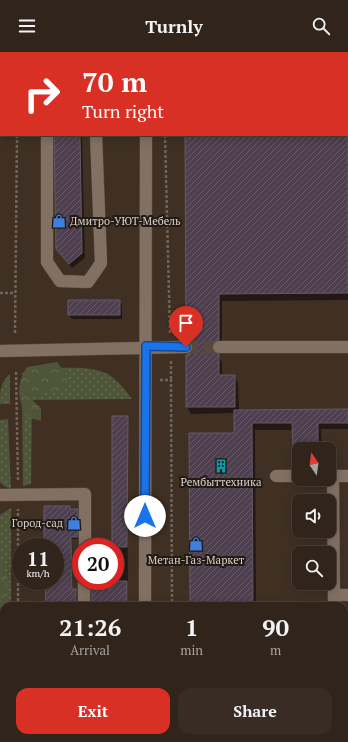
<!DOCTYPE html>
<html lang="en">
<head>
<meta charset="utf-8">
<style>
	body { margin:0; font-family:"PT Serif",serif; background:#382c24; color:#f1f3f6; height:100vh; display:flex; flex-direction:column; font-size:15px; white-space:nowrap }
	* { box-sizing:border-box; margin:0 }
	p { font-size:13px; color:#a8a4a3 }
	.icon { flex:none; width:22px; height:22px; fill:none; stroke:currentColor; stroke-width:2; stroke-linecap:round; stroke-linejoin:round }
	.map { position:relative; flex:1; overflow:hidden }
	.sheet { position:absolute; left:0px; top:550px; width:348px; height:140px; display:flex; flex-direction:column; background:#30241b; border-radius:12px 12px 0 0; box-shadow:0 2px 10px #0003,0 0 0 1px #4b413a }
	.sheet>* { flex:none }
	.banner { position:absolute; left:0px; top:0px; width:348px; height:84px; box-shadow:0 2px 10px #0003,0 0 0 1px #4b413a; background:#d93025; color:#fff; overflow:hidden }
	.needle { width:26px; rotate:347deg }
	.buttons { position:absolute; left:292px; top:390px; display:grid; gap:8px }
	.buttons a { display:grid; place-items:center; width:44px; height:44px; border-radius:8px; background:#30241b; box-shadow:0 2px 10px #0003,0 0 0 1px #4b413a; font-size:20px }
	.speed { position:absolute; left:12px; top:486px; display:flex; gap:8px; font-size:20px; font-weight:700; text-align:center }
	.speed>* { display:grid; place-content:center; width:52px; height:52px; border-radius:50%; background:#30241b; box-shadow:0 2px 10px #0003,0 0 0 1px #4b413a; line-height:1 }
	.speed small { font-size:10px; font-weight:400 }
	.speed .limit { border:6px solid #d22; background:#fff; color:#111 }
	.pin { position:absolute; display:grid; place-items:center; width:34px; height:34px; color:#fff; margin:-41px -17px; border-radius:50% 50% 50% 0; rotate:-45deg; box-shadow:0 0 4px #0007 }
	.pin .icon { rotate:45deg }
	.me { position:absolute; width:44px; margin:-22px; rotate:0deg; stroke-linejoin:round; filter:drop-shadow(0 0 3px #0008) }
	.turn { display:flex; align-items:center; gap:14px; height:84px; padding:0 16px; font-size:18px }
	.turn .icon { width:52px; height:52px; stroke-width:2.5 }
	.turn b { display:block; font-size:28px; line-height:34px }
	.eta { display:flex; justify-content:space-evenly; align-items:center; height:68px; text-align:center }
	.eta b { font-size:24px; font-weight:800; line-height:28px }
	.cta { display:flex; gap:8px; margin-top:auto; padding:8px 16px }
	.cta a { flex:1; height:46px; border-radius:12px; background:#d93025; color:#fff; font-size:16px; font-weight:800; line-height:46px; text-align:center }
	.cta a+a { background:#382c24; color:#f1f3f6 }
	header { display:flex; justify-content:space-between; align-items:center; height:52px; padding:0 16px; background:#30241b; font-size:18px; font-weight:800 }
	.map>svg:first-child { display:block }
</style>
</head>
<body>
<header><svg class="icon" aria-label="menu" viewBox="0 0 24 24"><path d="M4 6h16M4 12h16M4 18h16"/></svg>Turnly<svg class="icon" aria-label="search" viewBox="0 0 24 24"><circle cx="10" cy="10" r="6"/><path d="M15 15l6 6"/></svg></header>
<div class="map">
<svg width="348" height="690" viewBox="0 0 348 690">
	<defs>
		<pattern id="grass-dots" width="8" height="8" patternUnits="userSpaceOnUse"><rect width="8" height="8" fill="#4e5539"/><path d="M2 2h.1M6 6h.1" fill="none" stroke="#676d54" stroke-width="1.8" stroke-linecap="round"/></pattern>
		<pattern id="forest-crowns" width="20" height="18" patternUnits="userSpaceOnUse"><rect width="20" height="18" fill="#4e5539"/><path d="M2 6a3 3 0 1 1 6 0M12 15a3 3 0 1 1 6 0" fill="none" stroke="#676d54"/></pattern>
		<pattern id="building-hatch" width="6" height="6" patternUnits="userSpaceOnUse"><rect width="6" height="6" fill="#4d3f4d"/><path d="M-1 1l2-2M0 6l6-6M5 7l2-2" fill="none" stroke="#665a65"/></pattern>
	</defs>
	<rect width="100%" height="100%" fill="#403024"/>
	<path fill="url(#grass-dots)" d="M32,317C53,317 91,312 109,323C119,329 125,338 132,347L32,348L31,432L23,434L22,321Z
		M10,322V352H0C0,339 0,331 10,322Z
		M8,367L11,437L4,434L0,430V368Z
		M11,456V554H4V632L0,630V463Z
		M4,662V686H14V690H0V666Z
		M28,686H133V690H28Z"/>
	<path fill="url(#forest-crowns)" d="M57,310L67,323L66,332L58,338L34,344L33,349L41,356V369L27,365C17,346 16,333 27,315Z
		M0,511L4,513L6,523V554H4V587L0,590Z"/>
	<path fill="#0007" d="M185,0H348V248L222,249V295L216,298L215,302L218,303L222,310V324H234L238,331L239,359L348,358V377H321L322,397H299V409L294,402V378H255L256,554H191L235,382V361L191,362L187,355L191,302L194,296L191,294L187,287L186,83H347V1Z
		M56,83L82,84L85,206L72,216L57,197Z
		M119,249L122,253V267H72L69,263Z
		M127,365L128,554H92L112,538V529H115V495H113Z
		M70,455L71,458H77L78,460V487H72L73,538L77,540L78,554H47L46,529H55V495H45Z
		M344,571H348V623H344Z
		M224,686H260V690H224Z"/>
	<path fill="url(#building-hatch)" stroke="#665867" d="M54,83H80L82,201L69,212L56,197Z
		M185,83H348V241L219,242V288L213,291L212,295L215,301L219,302V323H235V355H186V303L190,301L193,295L192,291L186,288Z
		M68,248H120V263H68Z
		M348,357V371H318V397H293L292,371H252L253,554H190L189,381H234V358Z
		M112,364H128L127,495H112Z
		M44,454H70V457H78V485H71L72,537H76V554H46L45,529H55V495H44Z
		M111,529H127V554H92V537H111Z"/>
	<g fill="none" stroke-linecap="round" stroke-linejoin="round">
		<path stroke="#58493d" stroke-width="12" stroke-dasharray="12 6" stroke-linecap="butt" d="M186,295H219"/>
		<g stroke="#5a4d42" stroke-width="13">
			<path id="minor" d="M54,0V1
				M96,0V1
				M147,1V0
				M0,18H1
				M47,83V210L60,229L88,230L101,211L96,83
				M219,295H348
				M0,299L186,295
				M276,424H299
				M329,424H333L334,554
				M333,424H348
				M0,443L85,442V495
				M334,543H348
				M84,554V529
				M145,554L146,83
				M0,648H4"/>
		</g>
		<path stroke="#716358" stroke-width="2.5" stroke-dasharray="3 2" stroke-linecap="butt" d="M18,0V1
			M165,83L170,282
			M0,241H15
			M15,281L17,83
			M171,309V328
			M16,320L18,430
			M160,328H171L172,554
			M18,554V457
			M19,686V690
			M179,690V686"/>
		<use href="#minor" stroke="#827063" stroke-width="12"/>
	</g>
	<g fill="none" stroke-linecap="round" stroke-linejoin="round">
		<g stroke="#114b97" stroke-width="10">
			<path id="route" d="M145,464L146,294L186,295"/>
		</g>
		<use href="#route" stroke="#1a73e8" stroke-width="7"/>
	</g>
	<defs>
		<g id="shop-bare" transform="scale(1.08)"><path d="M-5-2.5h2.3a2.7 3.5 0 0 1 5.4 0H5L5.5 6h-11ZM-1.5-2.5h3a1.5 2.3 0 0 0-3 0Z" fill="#3f7fe0" stroke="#211a14" stroke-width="2.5" paint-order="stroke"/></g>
		<g id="building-bare" transform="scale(1.08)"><path d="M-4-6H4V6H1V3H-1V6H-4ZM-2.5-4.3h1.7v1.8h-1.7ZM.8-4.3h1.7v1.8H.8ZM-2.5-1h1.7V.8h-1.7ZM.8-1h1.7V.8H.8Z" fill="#0f9aa8" stroke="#211a14" stroke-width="2.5" paint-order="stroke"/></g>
	</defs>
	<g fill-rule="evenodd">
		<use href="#shop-bare" x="59" y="169"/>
		<use href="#building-bare" x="221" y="414"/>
		<use href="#shop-bare" x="74" y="471"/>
		<use href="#shop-bare" x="196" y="492"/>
	</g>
	<g text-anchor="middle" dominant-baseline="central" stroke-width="4" stroke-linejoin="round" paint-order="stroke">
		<g font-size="11" fill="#ded4cc" stroke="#211a14">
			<text x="70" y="169" text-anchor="start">Дмитро-УЮТ-Мебель</text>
			<text x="221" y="430">Рембыттехника</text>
			<text x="63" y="471" text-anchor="end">Город-сад</text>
			<text x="196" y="508">Метан-Газ-Маркет</text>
		</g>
	</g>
</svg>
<div class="buttons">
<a><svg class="needle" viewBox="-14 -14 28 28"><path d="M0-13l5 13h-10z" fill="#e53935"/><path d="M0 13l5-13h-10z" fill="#a8a4a3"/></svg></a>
<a><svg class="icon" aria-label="sound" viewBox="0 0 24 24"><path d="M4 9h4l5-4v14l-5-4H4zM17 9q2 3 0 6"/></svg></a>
<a><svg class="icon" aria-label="search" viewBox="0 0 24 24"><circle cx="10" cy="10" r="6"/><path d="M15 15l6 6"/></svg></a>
</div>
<div class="speed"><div>11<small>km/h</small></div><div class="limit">20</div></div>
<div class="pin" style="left:186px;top:295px;background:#d93025"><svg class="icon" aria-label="arrive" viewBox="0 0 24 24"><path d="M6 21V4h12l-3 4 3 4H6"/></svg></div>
<svg class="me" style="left:145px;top:464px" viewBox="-20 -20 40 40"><circle r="19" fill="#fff"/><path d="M0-13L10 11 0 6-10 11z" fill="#1a73e8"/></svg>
<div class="banner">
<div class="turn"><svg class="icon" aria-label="right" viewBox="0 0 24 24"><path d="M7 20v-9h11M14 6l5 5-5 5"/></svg><div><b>70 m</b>Turn right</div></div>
</div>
<section class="sheet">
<div class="eta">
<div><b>21:26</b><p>Arrival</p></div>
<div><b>1</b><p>min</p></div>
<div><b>90</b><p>m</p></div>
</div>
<div class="cta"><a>Exit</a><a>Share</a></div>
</section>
</div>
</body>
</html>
